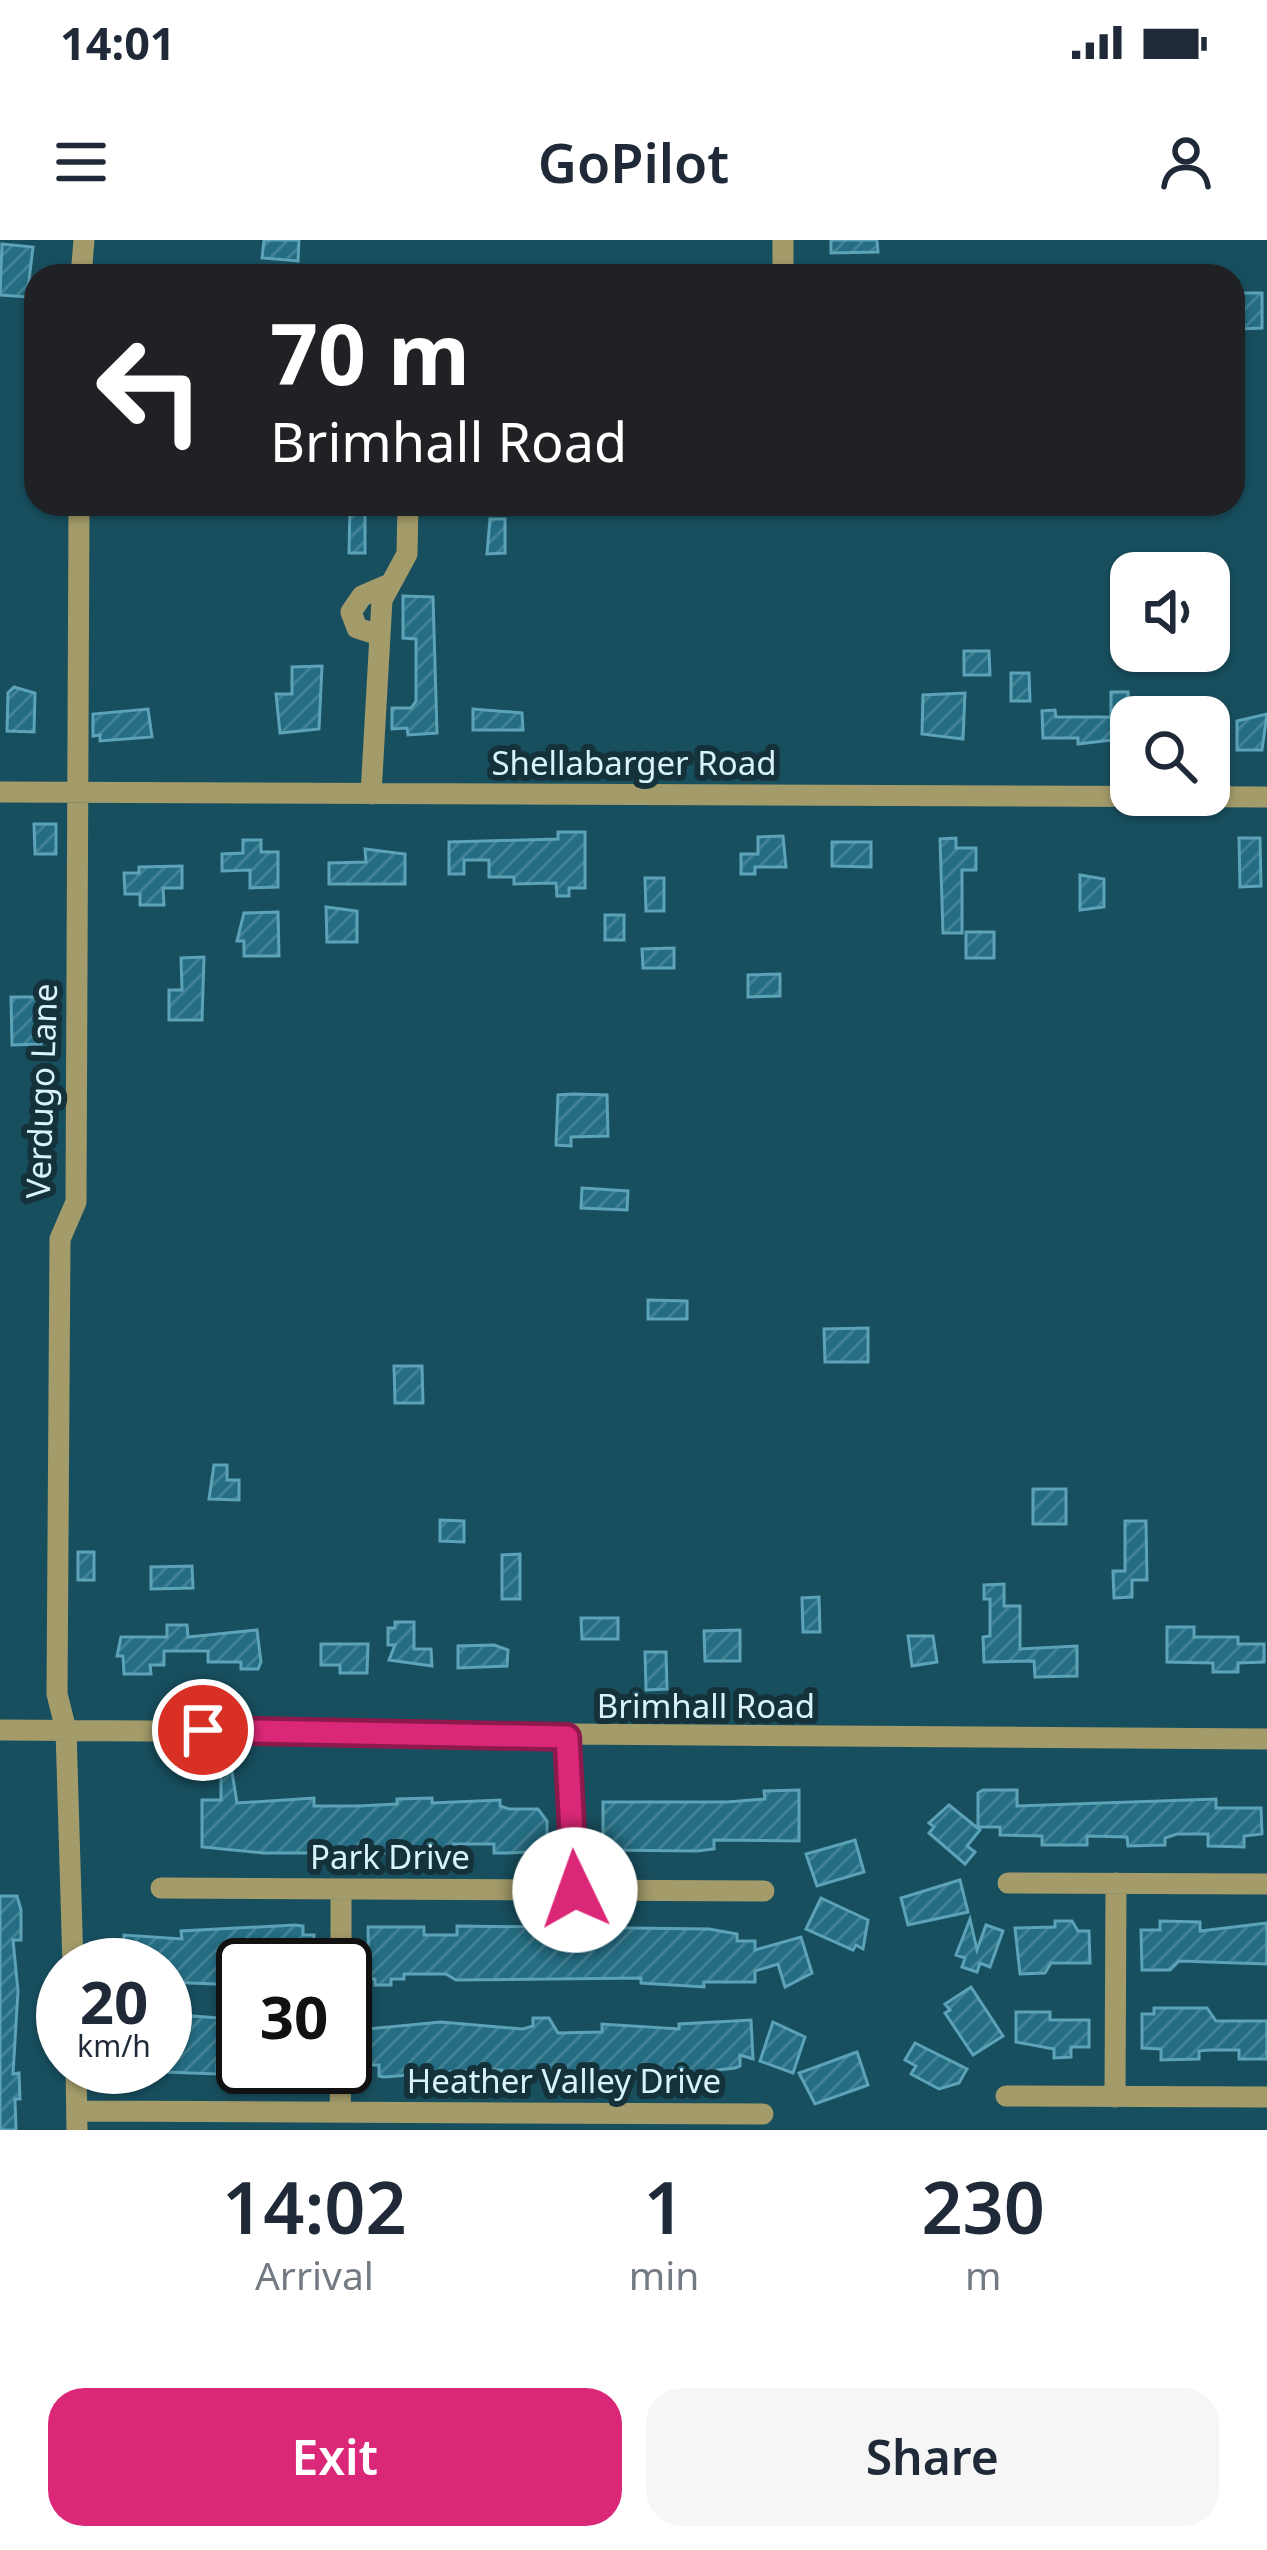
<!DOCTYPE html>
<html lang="en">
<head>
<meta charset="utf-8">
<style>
	body { margin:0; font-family:"Noto Sans",sans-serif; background:#f6f6f7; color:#1f2937; height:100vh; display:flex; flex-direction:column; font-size:45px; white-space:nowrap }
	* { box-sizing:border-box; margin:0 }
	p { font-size:39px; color:#747a83 }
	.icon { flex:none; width:66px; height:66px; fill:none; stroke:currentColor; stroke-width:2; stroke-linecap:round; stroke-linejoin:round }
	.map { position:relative; height:1890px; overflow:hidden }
	.details { display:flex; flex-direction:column; background:#fff; flex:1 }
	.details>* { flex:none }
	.banner { position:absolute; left:24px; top:24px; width:1221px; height:252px; border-radius:36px; box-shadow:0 3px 9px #0004; background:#202124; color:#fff; overflow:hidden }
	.controls { position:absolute; left:1110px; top:312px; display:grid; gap:24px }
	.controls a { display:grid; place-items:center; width:120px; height:120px; border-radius:24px; background:#fff; box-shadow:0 3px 9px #0004; font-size:60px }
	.speed { position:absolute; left:36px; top:1698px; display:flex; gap:24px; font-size:60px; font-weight:700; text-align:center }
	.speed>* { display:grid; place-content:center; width:156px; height:156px; border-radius:50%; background:#fff; box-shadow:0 3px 9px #0004; line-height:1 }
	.speed small { font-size:30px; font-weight:400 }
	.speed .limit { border:6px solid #111; border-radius:18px; background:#fff; color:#111 }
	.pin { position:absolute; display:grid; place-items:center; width:102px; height:102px; color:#fff; margin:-51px; border:6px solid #fff; border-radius:50%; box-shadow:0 3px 12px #0007 }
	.me { position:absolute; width:132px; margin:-66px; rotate:357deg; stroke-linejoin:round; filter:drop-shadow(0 0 9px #0008) }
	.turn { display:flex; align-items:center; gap:42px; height:252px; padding:0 48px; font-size:54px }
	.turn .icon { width:156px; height:156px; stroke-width:2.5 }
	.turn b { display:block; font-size:84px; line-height:102px }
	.eta { display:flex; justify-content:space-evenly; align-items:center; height:204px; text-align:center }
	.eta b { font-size:72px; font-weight:600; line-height:84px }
	.cta { display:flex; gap:24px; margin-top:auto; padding:24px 48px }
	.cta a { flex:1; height:138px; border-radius:36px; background:#db2777; color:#fff; font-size:48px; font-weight:600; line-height:138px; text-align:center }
	.cta a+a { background:#f6f6f7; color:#1f2937 }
	.status { display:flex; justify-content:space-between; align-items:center; height:84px; padding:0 60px; background:#fff; direction:ltr }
	.status svg { height:33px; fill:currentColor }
	header { display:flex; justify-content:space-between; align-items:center; height:156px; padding:0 48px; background:#fff; font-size:54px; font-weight:600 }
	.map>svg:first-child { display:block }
</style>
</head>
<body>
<div class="status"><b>14:01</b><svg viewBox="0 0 49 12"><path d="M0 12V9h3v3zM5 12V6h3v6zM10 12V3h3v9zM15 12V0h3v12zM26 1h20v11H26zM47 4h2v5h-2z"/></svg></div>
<header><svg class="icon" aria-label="menu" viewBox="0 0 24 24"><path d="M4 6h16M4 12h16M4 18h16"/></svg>GoPilot<svg class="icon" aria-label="person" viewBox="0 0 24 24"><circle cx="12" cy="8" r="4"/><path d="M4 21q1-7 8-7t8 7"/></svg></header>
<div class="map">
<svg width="1267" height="1890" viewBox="0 0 1267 1890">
	<defs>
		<pattern id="building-hatch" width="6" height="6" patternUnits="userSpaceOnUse" patternTransform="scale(3)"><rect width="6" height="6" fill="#246d83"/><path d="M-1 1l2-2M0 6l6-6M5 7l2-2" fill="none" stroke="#438295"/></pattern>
	</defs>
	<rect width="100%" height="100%" fill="#184f5f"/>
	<path fill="url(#building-hatch)" stroke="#5ca2b8" stroke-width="3" d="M264,0H299L298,21L262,18Z
		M831,0H877L878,12L831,13Z
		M2,4L33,7L27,57L0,55Z
		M1240,53H1262V88L1240,89Z
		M350,264H365V313H349Z
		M490,279H505V313L487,314Z
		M403,356L433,357L437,493L408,495L407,488L392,489V468H411L416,461V399L403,398Z
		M964,411H989L990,435H964Z
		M322,426L319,489L280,493L276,454H292V427Z
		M1011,433H1029L1030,461H1011Z
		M14,447L35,453L34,492L7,491L8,453Z
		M1111,452H1128L1129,498L1078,504V498H1043L1042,471L1055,470L1056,477H1111Z
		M965,453L963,499L922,494L923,455Z
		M148,469L152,497L100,501V495L93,496V474Z
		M473,469L522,473L523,490H473Z
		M1267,474L1262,510H1237V481Z
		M34,584H56V614H35Z
		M558,592H585V648H569V656H557L556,643L514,644V637H489V620H464V634H449V602L558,599Z
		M783,596L786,627H755V634H741V614H758V597Z
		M956,598V608H976V630H962V693H943L940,599Z
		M1239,598H1260L1261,646L1240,647Z
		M243,600H261V612H278V647L250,648V630L222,631V614L243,613Z
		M832,602H871V627L832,626Z
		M365,609L405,614V644H329V623L366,622Z
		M182,626V648H163L164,665H140V654H125L124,633H139V627Z
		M1080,635L1104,639V667L1080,670Z
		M645,638H664V671H646Z
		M326,667L357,671V702H327Z
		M278,672L279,716H244V701H237L244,673Z
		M605,675H624V700H605Z
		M966,692H994V718H966Z
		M674,708V728H643L642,709Z
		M204,717L202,780H169V750H182L181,718Z
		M780,734V756L748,757V735Z
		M11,757H41V804L12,805Z
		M574,854L607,855L608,896L571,897V906L556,905L558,855Z
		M582,948L628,951L627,970L581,968Z
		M648,1060L687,1061V1079H648Z
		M868,1088V1122H825L824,1089Z
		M394,1126H422L423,1163H395Z
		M214,1225H227V1240H239V1260L209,1259Z
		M1033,1249H1066V1284H1033Z
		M440,1280L464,1281V1302L440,1301Z
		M1125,1281H1146L1147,1340H1132V1357L1114,1358L1113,1331H1125Z
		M78,1312H94V1340H78Z
		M520,1314V1359H502V1315Z
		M192,1326L193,1348L151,1349V1327Z
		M1004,1344V1366H1020V1409L1077,1406V1436L1035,1437L1034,1421L984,1422L983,1397L990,1396V1359H984V1345Z
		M819,1357L820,1392H803L802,1358Z
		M581,1378H618V1399H582Z
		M395,1382H414V1409H431L432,1426L389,1420L395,1405H388V1388H395Z
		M167,1385H187L188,1397L257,1390L261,1422L258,1429H241V1422H208V1411H164V1425H150L151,1434H124L123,1416H117L121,1397H167Z
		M1167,1387H1194V1397H1238V1404H1264V1422L1238,1423V1432H1213V1423L1167,1422Z
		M740,1390V1421H705L704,1391Z
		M908,1396H933L937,1422L912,1426Z
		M321,1404H368L367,1433H340V1425H321Z
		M494,1405L508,1410L507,1426L458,1428V1406Z
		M645,1412H666L667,1449L646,1450Z
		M221,1532H232L237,1563L314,1558V1566H358L397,1564V1559L432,1558V1563L500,1560V1566L509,1569H538L547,1581V1601H541V1611L509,1613H494V1604H453V1613H263L202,1607V1560H221Z
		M799,1550V1601L714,1600V1609L697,1611L603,1610V1562H727L765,1559L764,1551Z
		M983,1550H1017V1566L1216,1559V1568H1261L1262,1594L1244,1596V1607L1208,1606V1594H1177L1165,1598V1605L1128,1606L1127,1597L1087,1596V1605H1042V1596L1000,1595V1587H978V1553Z
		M949,1565L980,1590L967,1606L975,1612L965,1624L929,1593L934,1587L929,1583Z
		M855,1600L864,1632L817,1646L806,1614Z
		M960,1640L968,1672L908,1685L901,1658Z
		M0,1656H17L21,1670V1700H13L18,1751L13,1834L19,1833L20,1859H15L16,1890H0Z
		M821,1658L868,1680L863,1709L856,1705L853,1710L806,1689Z
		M970,1679L977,1710L986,1685L1003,1691L990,1727L980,1723L977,1732L962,1727L965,1718L956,1715Z
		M1055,1681H1072L1078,1691H1089L1090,1723H1051L1045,1733L1020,1734L1015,1688L1055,1687Z
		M1160,1681L1200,1682V1691L1267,1683V1724L1179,1721L1170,1730H1142L1141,1690H1160Z
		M295,1685L303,1686V1695H314V1725H243V1742L215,1744L165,1742V1725H125L124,1695L182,1699L181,1691Z
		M457,1686L709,1689L737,1694V1701H755V1710L801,1697L812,1733L785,1747L778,1724L755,1731V1742H704V1747L641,1743V1738L456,1740L446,1734H404V1739H391V1745H375V1739H369L368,1687H424V1695H457Z
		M971,1747L1003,1796L973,1815L945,1773L950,1770L945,1764Z
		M1154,1768H1207L1216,1781H1267V1819H1239V1810H1209L1199,1811V1819L1161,1820V1809L1142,1808V1774H1154Z
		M1016,1772H1050V1780H1089V1807H1071V1817L1054,1818V1809L1016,1802Z
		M193,1776L243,1780V1825H217V1834L165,1832V1777Z
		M533,1778H549L558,1793L602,1792V1784L679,1789V1784L751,1780L753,1819L740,1815V1826L735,1828L674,1835H660V1827L595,1836L502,1838V1830H474L384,1837L379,1836V1825H368L367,1789L441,1782L523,1789L533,1786Z
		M773,1782L805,1797L793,1833L760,1821Z
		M915,1803L967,1829L959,1843L939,1849L911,1834L916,1826L905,1820Z
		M857,1812L868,1845L815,1864L799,1833Z"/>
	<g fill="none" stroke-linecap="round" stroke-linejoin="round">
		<path stroke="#a39b69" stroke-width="21" d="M81,36L84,0
			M783,36V0
			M379,395L357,388L351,372L362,356L390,344
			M0,552L1267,557
			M371,554L382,360L407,314L408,264
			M0,1490L1267,1499
			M567,1497L575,1650
			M1008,1643L1267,1644
			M161,1648L764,1651
			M73,1725L66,1490L57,1454L60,999L76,962L79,264
			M341,1725V1649
			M76,1827L77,1890
			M1006,1856L1267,1857
			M1115,1857L1116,1643
			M77,1871L763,1874
			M340,1872L341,1827"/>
	</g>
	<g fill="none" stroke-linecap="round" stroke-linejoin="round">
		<g stroke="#8e194d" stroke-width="30">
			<path id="route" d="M203,1490L567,1497L575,1650"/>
		</g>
		<use href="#route" stroke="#db2777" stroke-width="21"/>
	</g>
	<g text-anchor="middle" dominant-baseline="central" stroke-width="12" stroke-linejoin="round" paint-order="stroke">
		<g font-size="33" fill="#d8f3fd" stroke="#15323b">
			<text x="634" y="522">Shellabarger Road</text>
			<text transform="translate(41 851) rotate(-88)">Verdugo Lane</text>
			<text x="706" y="1465">Brimhall Road</text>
			<text x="390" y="1616">Park Drive</text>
			<text x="564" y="1840">Heather Valley Drive</text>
		</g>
	</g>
</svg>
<div class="controls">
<a><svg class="icon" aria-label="sound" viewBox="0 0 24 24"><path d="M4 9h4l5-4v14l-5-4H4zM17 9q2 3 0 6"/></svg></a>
<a><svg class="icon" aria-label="search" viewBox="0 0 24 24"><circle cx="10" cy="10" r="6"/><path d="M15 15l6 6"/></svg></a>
</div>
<div class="speed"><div>20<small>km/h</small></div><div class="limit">30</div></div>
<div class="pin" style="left:203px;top:1490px;background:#d93025"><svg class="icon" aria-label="arrive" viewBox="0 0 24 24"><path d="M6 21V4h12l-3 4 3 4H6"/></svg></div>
<svg class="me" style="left:575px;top:1650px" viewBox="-20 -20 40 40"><circle r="19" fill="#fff"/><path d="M0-13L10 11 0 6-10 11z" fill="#db2777"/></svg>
<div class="banner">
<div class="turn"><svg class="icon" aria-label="left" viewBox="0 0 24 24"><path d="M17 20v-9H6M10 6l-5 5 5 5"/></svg><div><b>70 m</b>Brimhall Road</div></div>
</div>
</div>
<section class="details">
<div class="eta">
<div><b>14:02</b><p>Arrival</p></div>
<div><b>1</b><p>min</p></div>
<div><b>230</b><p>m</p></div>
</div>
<div class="cta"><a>Exit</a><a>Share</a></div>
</section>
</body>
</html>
